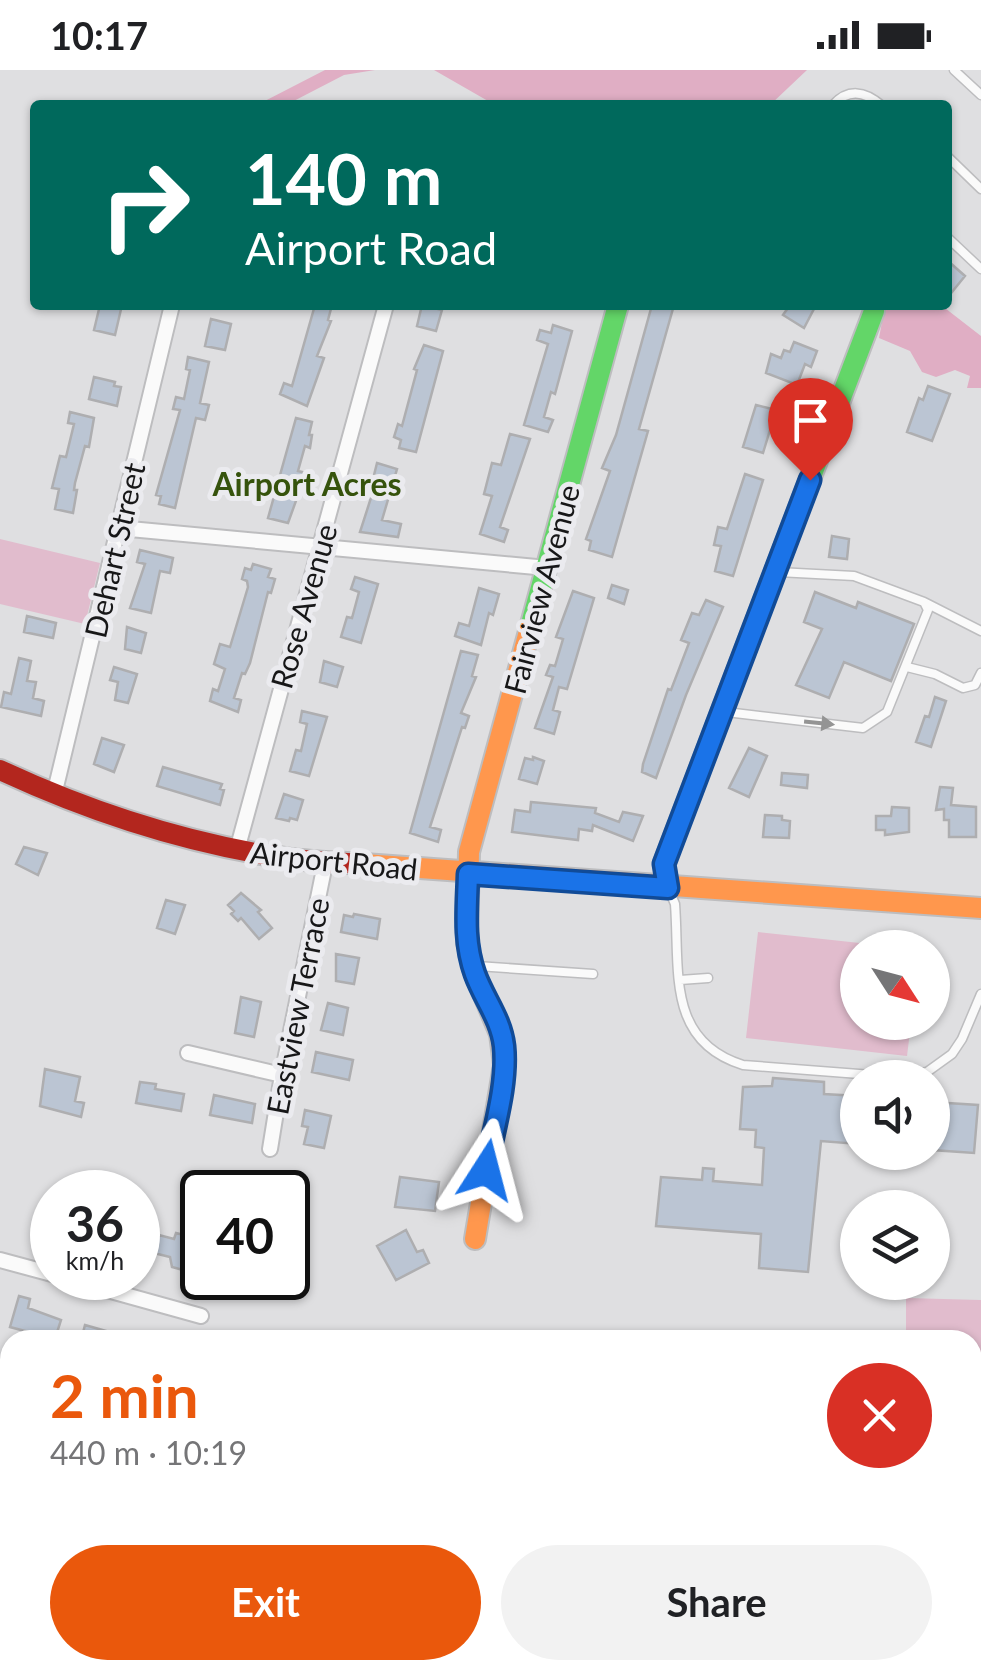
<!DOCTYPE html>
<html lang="en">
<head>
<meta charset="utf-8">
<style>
	body { margin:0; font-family:Lato,sans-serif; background:#f2f2f2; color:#202124; height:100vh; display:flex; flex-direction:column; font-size:38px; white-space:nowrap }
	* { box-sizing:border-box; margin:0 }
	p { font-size:32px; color:#757577 }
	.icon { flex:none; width:55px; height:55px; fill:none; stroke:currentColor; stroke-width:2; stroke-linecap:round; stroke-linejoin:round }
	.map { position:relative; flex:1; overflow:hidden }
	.sheet { position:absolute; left:0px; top:1260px; width:982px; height:350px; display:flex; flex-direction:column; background:#fff; border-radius:30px 30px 0 0; box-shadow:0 2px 8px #0004 }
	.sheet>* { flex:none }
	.guide { position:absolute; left:30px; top:30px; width:922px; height:210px; border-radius:10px; box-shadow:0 2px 8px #0004; background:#00695c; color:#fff; overflow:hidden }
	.needle { width:65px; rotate:126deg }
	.tools { position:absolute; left:840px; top:860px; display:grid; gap:20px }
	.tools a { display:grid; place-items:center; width:110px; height:110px; border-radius:50%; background:#fff; box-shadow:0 2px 8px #0004; font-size:50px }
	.speed { position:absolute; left:30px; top:1100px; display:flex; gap:20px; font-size:50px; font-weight:700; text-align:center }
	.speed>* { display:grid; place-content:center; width:130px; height:130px; border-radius:50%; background:#fff; box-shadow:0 2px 8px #0004; line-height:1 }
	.speed small { font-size:25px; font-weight:400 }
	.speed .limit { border:5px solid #111; border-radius:15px; background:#fff; color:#111 }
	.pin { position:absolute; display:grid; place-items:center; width:85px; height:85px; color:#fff; margin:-102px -42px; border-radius:50% 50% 50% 0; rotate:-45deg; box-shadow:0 0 10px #0007 }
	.pin .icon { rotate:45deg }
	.me { position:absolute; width:110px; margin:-55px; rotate:9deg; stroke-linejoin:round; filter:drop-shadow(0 0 8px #0008) }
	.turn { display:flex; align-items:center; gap:35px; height:210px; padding:0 50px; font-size:45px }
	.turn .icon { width:130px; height:130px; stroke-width:2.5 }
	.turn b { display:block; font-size:70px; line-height:85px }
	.round { display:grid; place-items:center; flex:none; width:105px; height:105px; border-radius:52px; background:#f2f2f2 }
	.head { display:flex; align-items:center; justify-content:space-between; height:170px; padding:0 50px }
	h1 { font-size:60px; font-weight:700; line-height:75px; color:#ea580c }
	.action { display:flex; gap:20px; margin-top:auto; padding:20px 50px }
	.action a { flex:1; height:115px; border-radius:60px; background:#ea580c; color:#fff; font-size:40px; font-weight:700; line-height:115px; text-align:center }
	.action a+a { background:#f2f2f2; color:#202124 }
	.status { display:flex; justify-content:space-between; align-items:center; height:70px; padding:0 50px; background:#fff; direction:ltr }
	.status svg { height:28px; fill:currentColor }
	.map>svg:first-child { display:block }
</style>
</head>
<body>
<div class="status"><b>10:17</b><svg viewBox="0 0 49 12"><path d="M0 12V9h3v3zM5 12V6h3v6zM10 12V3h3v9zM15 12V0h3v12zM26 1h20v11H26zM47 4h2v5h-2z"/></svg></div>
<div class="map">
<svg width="981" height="1610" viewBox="0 0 981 1610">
	<rect width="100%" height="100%" fill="#dfdfe1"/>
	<path fill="#e1bccd" d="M0,469L100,493L85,554L0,534Z
		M758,862L897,877L858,878V952L911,953L907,986L746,968Z
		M906,1228L981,1230V1318L973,1317L972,1270H906Z
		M973,1366L981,1367V1610H793L733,1600H972Z"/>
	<path fill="#e0aec4" d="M325,0H375L344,5L286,35H257Z
		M434,0H807L770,35H495Z
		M873,235H941L981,266V318H967L970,306L955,300L936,307L922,302L910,281L879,268L884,241Z"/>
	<path fill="#bbc5d3" stroke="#aeaeb0" stroke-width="2.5" d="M948,191L965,206L948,227Z
		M100,235H122L115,265L94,260Z
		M315,235H332L328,250L331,251L317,286L324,288L307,336L280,324L284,313L292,316Z
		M422,235L442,240L436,261L417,256Z
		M652,235H674L639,359L648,361L612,487L589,480L591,471L586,469L610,401L602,398L616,365Z
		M790,235H816L804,258L783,245Z
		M211,249L231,254L225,280L205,276Z
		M553,255L572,261L555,324L551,322L544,347L553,350L548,362L524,355L548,274L537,270L540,260L551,263Z
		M794,272L817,281L811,297L805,294L797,315L766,303L771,284L781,288L784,280L790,282Z
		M424,275L443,281L416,382L399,378L401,370L394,367L398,354L402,356L417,300L414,299Z
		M188,287L209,292L200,333L209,335L205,350L196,348L175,438L159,434L161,426L156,425L180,340L173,339L176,327L184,329L190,300L186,299Z
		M94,307L115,312L114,316L121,317L117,336L89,329Z
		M928,316L950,324L932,371L907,362L919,328L923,330Z
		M756,335L776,340L763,383L743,377Z
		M70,342L94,348L89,377L85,376L75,413L74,420H77L73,443L55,439L59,419L52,418L60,386L66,387L74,354L68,353Z
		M296,348L312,352L309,365H312L310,378L305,376L298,401L306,403L288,453L268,448Z
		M510,364L530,369L500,457L508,460L504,472L480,464L492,426L484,424L492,393L501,395Z
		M377,393L397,399L382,450L401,454L398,467L360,462L378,406L374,405Z
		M745,404L763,410L733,506L715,501L721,476L714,475L718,457L727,459Z
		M832,466L849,469L847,489L829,487Z
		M140,480L173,488L170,503L160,501L151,543L130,538L145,494L137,492Z
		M253,494L271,499L268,507L275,509L271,523L268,522L250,593L245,604L242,603L234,628L241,630L238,642L210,631L213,619L218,621L225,599L214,594L220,574L230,577L248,517L247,511L242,509L245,498L251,500Z
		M355,507L378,514L361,573L341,567L347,547L352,548L359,522L351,519Z
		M612,515L628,520L624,534L608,528Z
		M479,518L499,524L493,545L489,543L481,575L455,566L459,553L469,556Z
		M573,521L594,528L567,619L559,617L553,640L560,642L554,664L535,658L553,607L546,605L550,595L555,596L563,569L556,567Z
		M815,522L856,538L858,532L914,554L891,611L844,592L829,628L796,615L822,559L804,552Z
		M706,530L723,537L686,625L656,708L642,702L643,694L668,619L671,620L689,573L681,570L692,543L699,545Z
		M27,546L56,553L53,568L24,562Z
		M127,557L146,563L141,583L125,579Z
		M461,581L478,585L472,606L476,607L461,643L469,646L465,658L462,657L430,757L441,760L438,772L410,763Z
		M19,588L31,591L27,611L36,612L33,628L44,631L41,646L1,637L4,622L11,624Z
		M324,591L343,597L337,617L320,612Z
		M114,597L137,604L128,633L115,630L118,612L110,610Z
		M935,627L946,631L931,677L916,672L925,646L929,647Z
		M302,641L327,647L309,706L290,701L296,680L301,681L307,654L300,652Z
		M102,668L124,675L114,702L94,694Z
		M749,678L767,686L749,727L729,718Z
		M533,687L544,691L537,714L519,709L525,688L533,690Z
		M163,697L222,714L220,719L224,720L220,735L157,716Z
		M782,703L808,705L807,718L781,715Z
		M940,717L953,718L951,735L976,737V767H949V750H944V739L936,740Z
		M284,724L303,730L297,750L290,748L289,751L276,748Z
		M531,732L596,738L595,743L619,752L623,742L643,746L633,771L593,755L592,761L579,759L578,770L512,762L515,740L530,742Z
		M892,737L909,738V762L885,765V760H876V746H891Z
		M765,745L782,746V750L790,751L789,768L763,767Z
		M24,777L47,783L38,805L16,794Z
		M241,823L261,840L258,842L272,858L259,869L241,848L238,851L231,844L234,841L228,835Z
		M166,830L185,835L175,864L157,858Z
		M354,844L380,849L377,869L341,862L344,845L353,847Z
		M336,884L359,888L354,914L336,911Z
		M241,927L261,932L254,967L235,963Z
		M328,933L348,938L343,965L321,960Z
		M316,982L353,990L349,1010L312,1002Z
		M45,999L80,1007L75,1031L84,1033L81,1047L40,1036Z
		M773,1008L824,1012V1024L858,1026V1074L821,1071L808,1202L759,1198L761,1164L656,1156L661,1107L702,1110L703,1098L714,1099L713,1111L762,1115L764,1078L755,1077L756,1060L740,1059L743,1017L772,1016Z
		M140,1012L156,1014L155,1019L184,1024L181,1041L136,1033Z
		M214,1025L255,1034L252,1053L210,1045Z
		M932,1032L978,1035L974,1083L932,1080Z
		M305,1040L331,1046L324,1078L304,1074L308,1057L302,1056Z
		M400,1107L439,1112L435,1141L395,1137Z
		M406,1160L417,1182L423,1180L429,1193L396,1210L377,1176Z
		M176,1163L188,1166L186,1172L202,1176V1200L191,1199L190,1202L172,1197L170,1187L154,1183L159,1165L174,1169Z
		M19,1226L30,1229L28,1238L61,1250L55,1269L10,1257Z
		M85,1255L127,1267V1270H81Z"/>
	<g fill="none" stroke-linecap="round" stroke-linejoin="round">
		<g stroke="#bdbdbf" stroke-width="11">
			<path id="lane" d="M954,0L981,25
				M833,35C848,18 865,21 881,35
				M948,87L981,119
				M948,168L981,199
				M924,532L981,561
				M907,597L935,604L963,618L975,615L981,603
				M726,642L863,658L887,642L928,540L924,532L854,506L778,502
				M669,820L675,834C680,900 666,971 743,995L898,1007L927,1002L952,984L962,969L981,924
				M477,896L593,904
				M680,910L708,908
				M0,1428L10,1431
				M0,1546L10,1549
				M175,1600L207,1610
				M600,1607L621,1610
				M378,1610L381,1600
				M418,1610L421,1600
				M818,1610L820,1600"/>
		</g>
		<g stroke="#bdbdbf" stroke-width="18">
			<path id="street" d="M119,458L547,498
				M54,725L172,235
				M237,780L386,235
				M188,983L282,1005
				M270,1079L282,1005L325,794
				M0,1190L52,1204
				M64,1208L201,1246
				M905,1600L981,1605
				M484,1610L487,1600"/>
		</g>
		<g stroke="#bdbdbf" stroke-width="24">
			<path id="fast" d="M530,558L618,235
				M668,818L664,793L874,241"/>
		</g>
		<g stroke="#bdbdbf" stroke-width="24">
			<path id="slow" d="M364,794L981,838
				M475,1169L504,995L500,964L473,899L467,872L469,782L530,558"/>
		</g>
		<g stroke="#bdbdbf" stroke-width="24">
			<path id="jam" d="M0,700C88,741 183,772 279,787C307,792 336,792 364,794"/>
		</g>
		<use href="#lane" stroke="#fafafa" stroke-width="8"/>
		<use href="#street" stroke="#fafafa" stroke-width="14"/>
		<use href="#fast" stroke="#63d668" stroke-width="20"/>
		<use href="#slow" stroke="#ff974d" stroke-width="20"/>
		<use href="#jam" stroke="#b3261e" stroke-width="20"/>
	</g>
	<defs><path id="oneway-solid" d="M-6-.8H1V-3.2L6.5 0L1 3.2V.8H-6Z" transform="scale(2.5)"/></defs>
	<use fill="#949494" href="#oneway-solid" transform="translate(819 653) rotate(6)"/>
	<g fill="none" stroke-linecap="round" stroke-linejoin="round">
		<g stroke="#114b97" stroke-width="25">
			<path id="route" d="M486,1100C493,1061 508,1015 504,976C501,949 484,929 475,904C463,871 467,838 468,804L668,818L664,794L810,410"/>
		</g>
		<use href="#route" stroke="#1a73e8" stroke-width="18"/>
	</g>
	<g text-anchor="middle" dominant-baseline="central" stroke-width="10" stroke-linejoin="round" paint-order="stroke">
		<g font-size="30" fill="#171718" stroke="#ebebef">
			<text transform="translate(114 480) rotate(-77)">Dehart Street</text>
			<text transform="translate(541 519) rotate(-75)">Fairview Avenue</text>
			<text transform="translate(303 536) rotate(-74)">Rose Avenue</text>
			<text transform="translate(334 790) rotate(6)">Airport Road</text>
			<text transform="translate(297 936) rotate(-79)">Eastview Terrace</text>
		</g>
		<g font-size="32" font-weight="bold" fill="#36530d" stroke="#ebebef">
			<text x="307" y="413">Airport Acres</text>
		</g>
	</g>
</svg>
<div class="tools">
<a><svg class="needle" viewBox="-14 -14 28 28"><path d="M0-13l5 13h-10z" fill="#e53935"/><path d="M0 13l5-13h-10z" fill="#757577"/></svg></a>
<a><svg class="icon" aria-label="sound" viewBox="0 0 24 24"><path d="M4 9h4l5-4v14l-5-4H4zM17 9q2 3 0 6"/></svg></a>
<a><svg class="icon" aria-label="layers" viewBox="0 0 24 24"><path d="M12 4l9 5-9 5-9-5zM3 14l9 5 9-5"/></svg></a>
</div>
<div class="speed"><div>36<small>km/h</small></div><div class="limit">40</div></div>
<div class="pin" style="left:810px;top:410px;background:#d93025"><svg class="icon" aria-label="arrive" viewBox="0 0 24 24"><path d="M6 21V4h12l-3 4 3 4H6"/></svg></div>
<svg class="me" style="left:486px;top:1100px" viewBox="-20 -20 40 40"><path d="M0-17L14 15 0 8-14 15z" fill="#1a73e8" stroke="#fff" stroke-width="4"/></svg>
<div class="guide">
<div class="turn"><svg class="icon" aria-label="right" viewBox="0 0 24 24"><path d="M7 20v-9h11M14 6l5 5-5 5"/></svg><div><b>140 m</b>Airport Road</div></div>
</div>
<section class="sheet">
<div class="head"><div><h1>2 min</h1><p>440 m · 10:19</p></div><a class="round" style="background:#d93025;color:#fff"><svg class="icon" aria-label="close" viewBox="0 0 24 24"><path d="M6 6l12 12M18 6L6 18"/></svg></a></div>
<div class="action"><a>Exit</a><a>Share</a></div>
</section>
</div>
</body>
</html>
